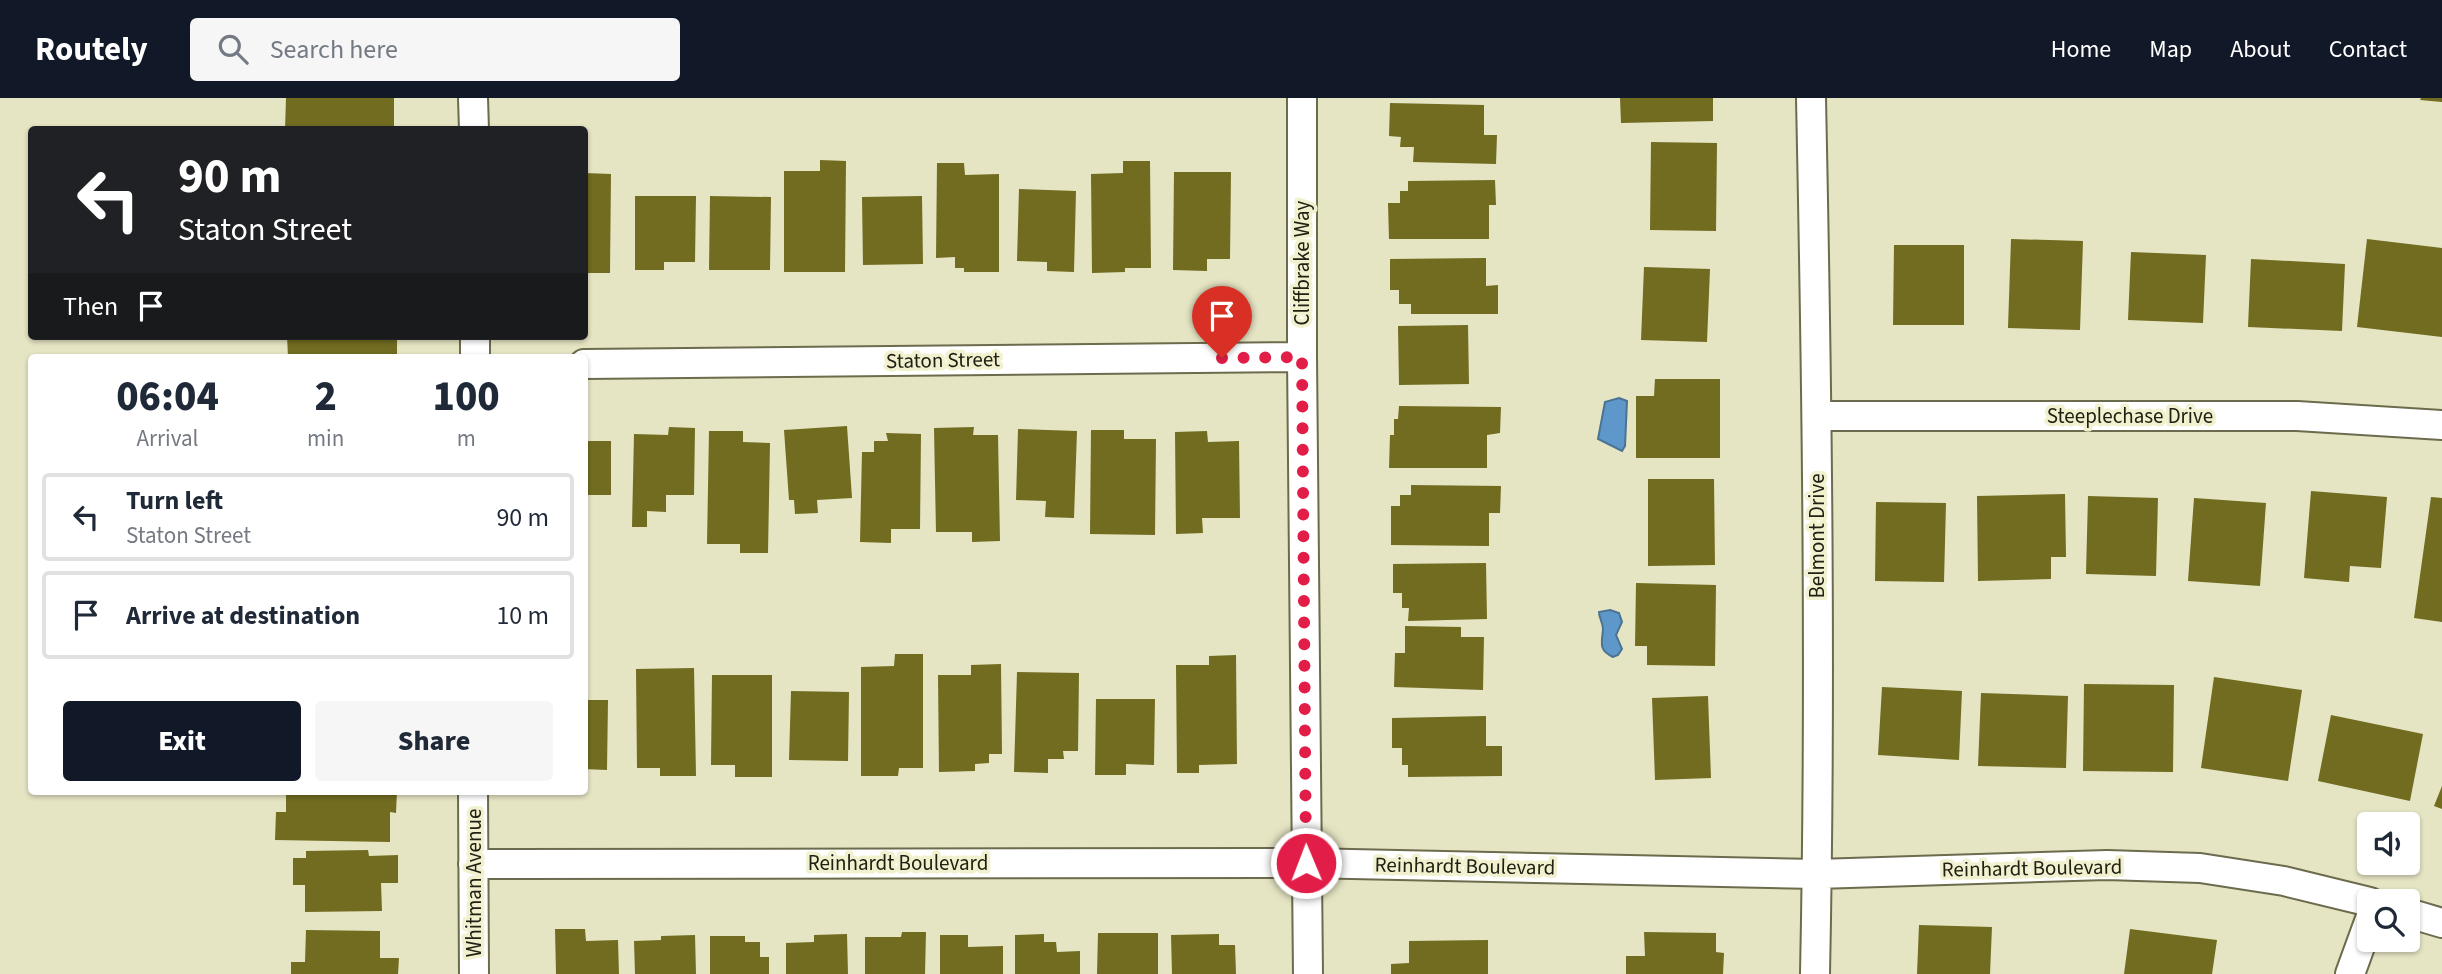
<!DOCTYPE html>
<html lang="en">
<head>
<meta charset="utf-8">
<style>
	body { margin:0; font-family:"Source Sans 3",sans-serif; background:#f6f6f7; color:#1f2937; height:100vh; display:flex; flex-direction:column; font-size:26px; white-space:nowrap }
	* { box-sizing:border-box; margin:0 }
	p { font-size:23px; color:#747a83 }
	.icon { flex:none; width:38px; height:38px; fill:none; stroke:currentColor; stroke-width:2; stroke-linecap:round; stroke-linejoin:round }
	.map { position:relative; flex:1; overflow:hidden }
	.drawer { position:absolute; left:28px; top:256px; width:560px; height:441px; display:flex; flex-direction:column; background:#fff; border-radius:7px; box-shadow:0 2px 5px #0004 }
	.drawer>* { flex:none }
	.top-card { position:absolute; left:28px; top:28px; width:560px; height:214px; border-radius:7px; box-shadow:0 2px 5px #0004; background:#202124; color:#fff; overflow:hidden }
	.buttons { position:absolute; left:2357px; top:714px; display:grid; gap:14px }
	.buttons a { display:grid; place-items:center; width:63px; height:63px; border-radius:7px; background:#fff; box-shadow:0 2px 5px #0004; font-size:35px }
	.pin { position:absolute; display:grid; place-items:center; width:60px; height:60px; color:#fff; margin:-72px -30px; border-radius:50% 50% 50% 0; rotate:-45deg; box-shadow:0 0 7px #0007 }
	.pin .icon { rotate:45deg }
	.me { position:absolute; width:77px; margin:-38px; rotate:359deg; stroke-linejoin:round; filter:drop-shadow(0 0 5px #0008) }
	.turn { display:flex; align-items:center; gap:24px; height:147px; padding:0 35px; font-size:32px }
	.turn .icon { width:91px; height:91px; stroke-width:2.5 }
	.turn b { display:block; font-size:49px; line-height:60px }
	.then { display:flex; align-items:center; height:66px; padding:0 35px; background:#0003; gap:14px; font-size:26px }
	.eta { display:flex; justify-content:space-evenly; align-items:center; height:119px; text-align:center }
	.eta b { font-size:42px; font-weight:800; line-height:49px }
	.action { display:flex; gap:14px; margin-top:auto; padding:14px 35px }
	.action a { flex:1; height:80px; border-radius:7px; background:#111827; color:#fff; font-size:28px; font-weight:800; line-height:80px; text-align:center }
	.action a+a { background:#f6f6f7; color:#1f2937 }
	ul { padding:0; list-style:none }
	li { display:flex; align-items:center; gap:21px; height:88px; margin:0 14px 10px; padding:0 21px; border:4px solid #e0e1e3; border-radius:7px }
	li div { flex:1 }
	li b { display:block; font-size:26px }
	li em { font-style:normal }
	header { display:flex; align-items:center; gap:42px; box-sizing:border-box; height:98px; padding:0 35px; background:#111827; color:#fff }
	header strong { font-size:33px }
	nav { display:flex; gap:38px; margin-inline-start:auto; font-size:24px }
	.search { width:490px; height:63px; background:#f6f6f7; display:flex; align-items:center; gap:18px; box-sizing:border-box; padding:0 24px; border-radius:7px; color:#747a83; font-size:26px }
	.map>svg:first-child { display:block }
</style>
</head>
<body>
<header>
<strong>Routely</strong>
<div class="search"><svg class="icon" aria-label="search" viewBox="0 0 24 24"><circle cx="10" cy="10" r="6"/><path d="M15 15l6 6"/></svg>Search here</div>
<nav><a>Home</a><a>Map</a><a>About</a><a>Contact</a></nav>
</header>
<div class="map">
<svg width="2442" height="876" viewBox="0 0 2442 876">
	<rect width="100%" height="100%" fill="#e5e4c3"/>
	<path fill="#5e97c9" stroke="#4b7393" stroke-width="2" d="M1619,300L1627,303L1625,348L1622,353L1598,341L1605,304Z
		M1610,512L1619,515L1622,524L1616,537L1622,551L1618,557L1613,559C1598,552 1602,545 1603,531C1603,525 1599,520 1599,514Z"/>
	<path fill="#716c20" d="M286,0H394V31L285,32Z
		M1620,0H1713V23L1621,25Z
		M2421,0H2442V4L2420,2Z
		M1390,5L1484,7V37H1497L1496,66L1413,64L1414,49H1400L1401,39L1389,38Z
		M1651,44L1717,45L1716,133L1650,132Z
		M820,62L846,63L845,174H784V73H820Z
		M1123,63H1150L1151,170H1125V174L1092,175L1091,76L1123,75Z
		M937,65H964L965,77L999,76V174H964V170H955V159L936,160Z
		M1174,74H1231L1230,161H1207V173L1173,172Z
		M584,75L611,76L610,175H584Z
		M1495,82L1496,107H1489V141H1389L1388,105H1400V93H1408V83Z
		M1019,91L1076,93L1074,174L1047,173V164L1017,163Z
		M635,98H696L695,164H664V172H635Z
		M710,98L771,99L770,172H709Z
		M922,98L923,166L863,167L862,99Z
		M2011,141L2083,143L2080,232L2008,230Z
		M2367,141L2442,150V239L2357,229Z
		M1894,147H1964V227H1893Z
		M2131,154L2206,157L2203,225L2128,222Z
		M1486,160V188L1498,187V216H1411V206H1399V192H1390V161Z
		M2251,161L2345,166L2342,233L2248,229Z
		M1644,169L1710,171L1707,244L1641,242Z
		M1468,227L1469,286L1399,287L1398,228Z
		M287,238H397V259H288Z
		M1655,281H1720V360H1636V298H1654Z
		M1399,308L1501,309L1500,335L1487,337V370H1389L1390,337H1394V321H1398Z
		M847,328L852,400L817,402L818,415L795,416L794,402H789L784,332Z
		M669,329L695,330L694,397H666V414L647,413V429H632L634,336L668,337Z
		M974,329L973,337H998L1000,443L972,444V434H936L934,330Z
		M1018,331L1077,333L1074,420L1045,419L1046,403L1016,402Z
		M1091,332H1124V341H1156L1155,437L1090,436Z
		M709,333H743V344L770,345L768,455H740V446H707Z
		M1207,333L1208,344L1239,343L1240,420H1202L1203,435L1176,436L1175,334Z
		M886,335L921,336L920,431H891V445L860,444L862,354H874V343H888Z
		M584,343H611V397H584Z
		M1648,381H1714L1715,467L1648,468Z
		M1411,387L1501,388L1500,415H1489V448L1391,447V408H1400V397H1411Z
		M2311,393L2387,399L2381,470L2350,468L2349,484L2304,480Z
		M2065,396L2066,459H2051V481L1978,483L1977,398Z
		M2088,398L2158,400L2156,478L2086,476Z
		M2431,399L2442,400V524L2414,520Z
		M2194,400L2266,405L2260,488L2188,483Z
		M1876,404L1946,405L1944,484L1875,483Z
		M1486,465L1487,521L1408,523L1409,510H1402V495H1393V466Z
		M1636,485L1716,487L1715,568L1647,567V548H1635Z
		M1405,528L1461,529V539H1484L1483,592L1394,589L1395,555H1405Z
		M895,556H923V670H899L898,678H861V569L894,568Z
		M1236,557L1237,666L1199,667V675H1177L1176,567H1209V558Z
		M1001,566L1002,656H989V665L975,666V673L939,674L938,577H971V567Z
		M694,570L696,678H660V670H637L636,571Z
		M1017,574L1079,575L1078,653H1063L1064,661H1048V675L1014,674Z
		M712,577H772V679H735V667H711Z
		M2214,579L2302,592L2288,683L2201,670Z
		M2084,586L2174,587L2173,674L2083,673Z
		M1882,589L1962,593L1959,662L1878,657Z
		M791,593L849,594L848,663L789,662Z
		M1981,595L2068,598L2066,670L1978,668Z
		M1708,598L1711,680L1655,682L1652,600Z
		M1096,601H1155L1154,667L1126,666V677H1095Z
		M584,602H608L607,672L584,671Z
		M2331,617L2423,636L2410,703L2318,683Z
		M1486,618V648H1502V678L1408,679V667H1402V650H1392V620Z
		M2442,688V711L2434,708Z
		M286,693H397L396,715L390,714V744L275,742L276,714H286Z
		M368,752L369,758L398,757V785H381L382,813L305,814V787H293V760H306V753Z
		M1919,827L1992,829L1990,876H1917Z
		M555,831H585L586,843L618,842L619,876H556Z
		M2130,831L2217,842L2212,876H2124Z
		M306,832L380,833V860H399L398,876H291V864H305Z
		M902,834H926L925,876H865V839H901Z
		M1644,834L1716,835V854L1724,855L1723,876H1626V858H1645Z
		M1098,835H1158V876H1097Z
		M847,836L848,876H786V845L814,844V837Z
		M1044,836V844H1056L1057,854L1080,853V876H1015V837Z
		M1219,836V847H1235L1236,876H1172L1171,837Z
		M695,837L696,876H635L634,843L661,842V838Z
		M940,837H968V849L1003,848V876H940Z
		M710,838H745V844H760V859H769V876H710Z
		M1488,842V876H1391V866L1409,865V843Z"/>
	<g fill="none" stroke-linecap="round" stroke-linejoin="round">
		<g stroke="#6c6b4d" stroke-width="32">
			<path id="street" d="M473,0L474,32
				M1302,0V259L1308,876
				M1811,0C1817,292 1821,584 1815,876
				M475,238V259
				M584,266L1302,259
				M1817,318H2297L2442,327
				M473,693L474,876
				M473,766L1305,765L1817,776L2107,767L2200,770L2284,783L2370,804
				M2408,815L2442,825
				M2350,876L2370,821"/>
		</g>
		<use href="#street" stroke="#fff" stroke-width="28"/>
	</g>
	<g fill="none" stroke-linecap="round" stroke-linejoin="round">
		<path stroke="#e11d48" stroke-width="12" stroke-dasharray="0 21.6" d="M1222,260L1302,259L1306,765"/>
	</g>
	<g text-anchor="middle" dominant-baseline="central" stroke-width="7" stroke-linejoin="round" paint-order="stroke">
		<g font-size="21" fill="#202014" stroke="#f2f1cf">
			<text transform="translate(1302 165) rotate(-90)">Cliffbrake Way</text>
			<text transform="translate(943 262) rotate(-1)">Staton Street</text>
			<text x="2130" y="318">Steeplechase Drive</text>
			<text transform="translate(1817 438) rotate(-90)">Belmont Drive</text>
			<text x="898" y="765">Reinhardt Boulevard</text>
			<text transform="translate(1465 768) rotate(1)">Reinhardt Boulevard</text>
			<text transform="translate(2032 770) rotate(-1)">Reinhardt Boulevard</text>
			<text transform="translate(474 785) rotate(-90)">Whitman Avenue</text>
		</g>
	</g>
</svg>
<div class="buttons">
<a><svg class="icon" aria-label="sound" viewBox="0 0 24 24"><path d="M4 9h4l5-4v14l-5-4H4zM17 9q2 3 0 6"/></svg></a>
<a><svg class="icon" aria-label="search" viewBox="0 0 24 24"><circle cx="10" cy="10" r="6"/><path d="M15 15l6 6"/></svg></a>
</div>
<div class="pin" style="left:1222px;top:260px;background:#d93025"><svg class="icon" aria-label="arrive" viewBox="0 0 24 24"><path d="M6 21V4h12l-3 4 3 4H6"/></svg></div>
<svg class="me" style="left:1306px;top:765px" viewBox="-20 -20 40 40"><circle r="17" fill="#e11d48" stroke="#fff" stroke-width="3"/><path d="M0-11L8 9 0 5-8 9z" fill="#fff"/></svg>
<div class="top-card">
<div class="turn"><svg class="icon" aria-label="left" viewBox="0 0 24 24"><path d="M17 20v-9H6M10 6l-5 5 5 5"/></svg><div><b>90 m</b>Staton Street</div></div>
<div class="then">Then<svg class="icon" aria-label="arrive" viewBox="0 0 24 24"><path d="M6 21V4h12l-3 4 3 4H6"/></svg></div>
</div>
<section class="drawer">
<div class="eta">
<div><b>06:04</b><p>Arrival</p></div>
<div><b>2</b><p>min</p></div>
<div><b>100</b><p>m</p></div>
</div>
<ul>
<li><svg class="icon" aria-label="left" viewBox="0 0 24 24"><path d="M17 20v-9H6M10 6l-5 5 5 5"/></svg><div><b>Turn left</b><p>Staton Street</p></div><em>90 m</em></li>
<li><svg class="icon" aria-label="arrive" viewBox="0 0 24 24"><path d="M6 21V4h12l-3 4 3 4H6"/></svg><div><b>Arrive at destination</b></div><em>10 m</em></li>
</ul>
<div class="action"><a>Exit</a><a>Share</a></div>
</section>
</div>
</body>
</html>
